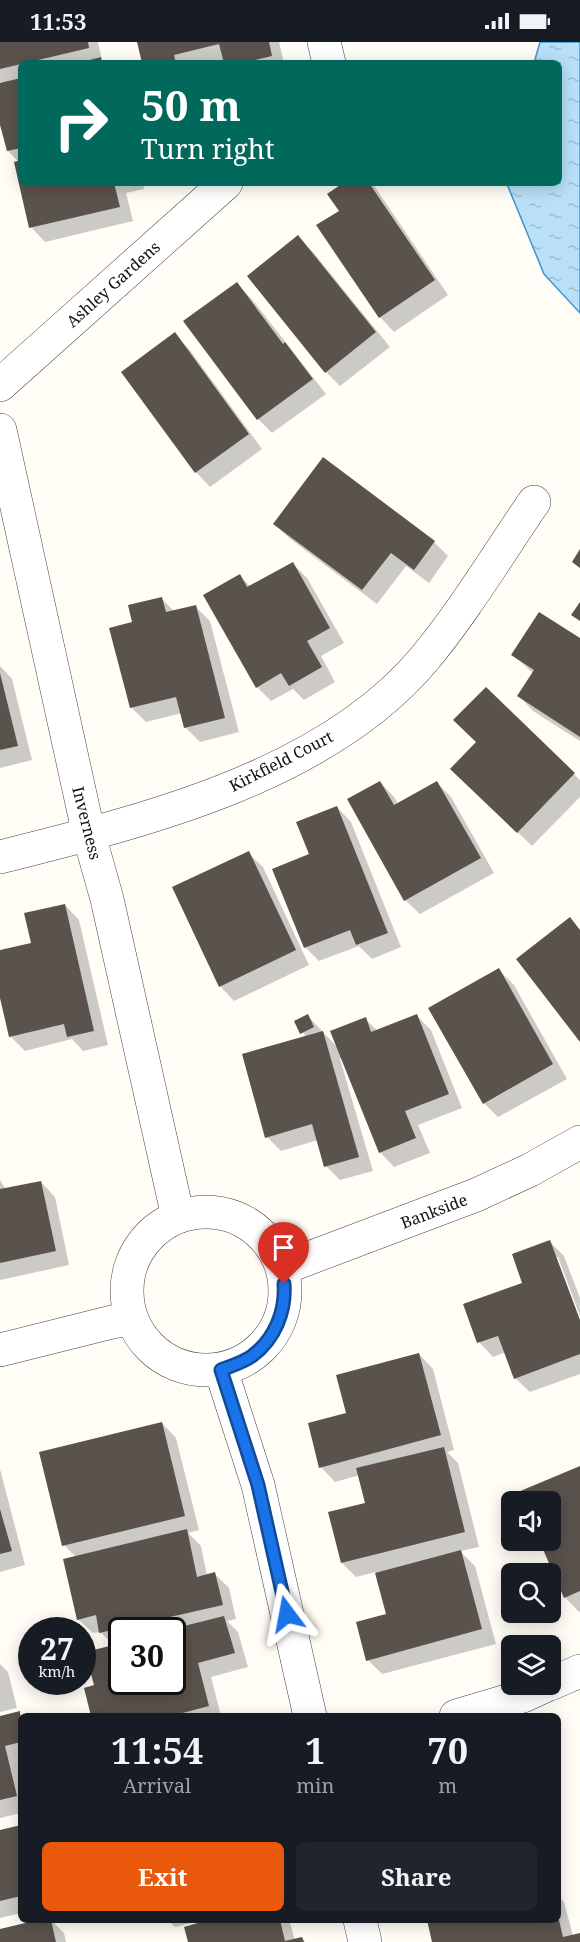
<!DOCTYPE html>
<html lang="en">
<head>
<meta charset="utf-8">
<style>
	body { margin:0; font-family:"Noto Serif",serif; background:#20242c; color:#f1f3f6; height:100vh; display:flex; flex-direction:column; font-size:22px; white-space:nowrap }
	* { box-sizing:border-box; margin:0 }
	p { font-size:20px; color:#9ea1a6 }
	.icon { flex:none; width:33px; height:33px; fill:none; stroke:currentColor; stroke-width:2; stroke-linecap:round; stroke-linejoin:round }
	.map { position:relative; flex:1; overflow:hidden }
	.panel { position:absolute; left:18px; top:1671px; width:543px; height:210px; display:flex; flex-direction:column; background:#171b24; border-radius:9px; box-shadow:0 3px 15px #0003 }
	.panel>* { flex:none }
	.hud { position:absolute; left:18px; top:18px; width:544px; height:126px; border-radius:9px; box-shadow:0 3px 15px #0003; background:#00695c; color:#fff; overflow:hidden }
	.controls { position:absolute; left:501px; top:1449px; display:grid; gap:12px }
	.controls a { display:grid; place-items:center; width:60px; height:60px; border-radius:9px; background:#171b24; box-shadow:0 3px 15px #0003; font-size:30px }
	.speed { position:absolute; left:18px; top:1575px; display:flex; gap:12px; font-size:30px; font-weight:700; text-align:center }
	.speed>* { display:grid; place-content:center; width:78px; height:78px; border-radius:50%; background:#171b24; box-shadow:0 3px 15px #0003; line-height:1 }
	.speed small { font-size:15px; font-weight:400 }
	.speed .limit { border:3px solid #111; border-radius:9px; background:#fff; color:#111 }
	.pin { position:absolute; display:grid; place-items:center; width:51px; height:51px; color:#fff; margin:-62px -26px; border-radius:50% 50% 50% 0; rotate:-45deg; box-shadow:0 0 6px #0007 }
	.pin .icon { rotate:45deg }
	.me { position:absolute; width:66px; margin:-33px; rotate:347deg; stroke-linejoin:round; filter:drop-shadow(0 0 4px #0008) }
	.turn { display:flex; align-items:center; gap:21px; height:126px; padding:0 24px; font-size:27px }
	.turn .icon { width:78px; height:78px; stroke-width:2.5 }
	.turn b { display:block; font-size:42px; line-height:51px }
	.eta { display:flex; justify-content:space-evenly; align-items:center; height:102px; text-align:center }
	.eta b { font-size:36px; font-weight:700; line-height:42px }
	.primary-button { display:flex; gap:12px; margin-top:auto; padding:12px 24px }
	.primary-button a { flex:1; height:69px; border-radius:9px; background:#ea580c; color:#fff; font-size:24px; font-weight:700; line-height:69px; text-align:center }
	.primary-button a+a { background:#20242c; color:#f1f3f6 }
	.status { display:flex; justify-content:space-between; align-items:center; height:42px; padding:0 30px; background:#171b24; direction:ltr }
	.status svg { height:16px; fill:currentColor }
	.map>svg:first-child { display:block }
</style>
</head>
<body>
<div class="status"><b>11:53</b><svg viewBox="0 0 49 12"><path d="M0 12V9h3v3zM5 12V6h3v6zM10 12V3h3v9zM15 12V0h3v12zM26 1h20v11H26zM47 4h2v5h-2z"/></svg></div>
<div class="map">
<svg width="580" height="1900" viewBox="0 0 580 1900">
	<defs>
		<pattern id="water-ripples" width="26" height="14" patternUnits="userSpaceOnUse" patternTransform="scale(1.5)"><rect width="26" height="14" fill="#b9e0f7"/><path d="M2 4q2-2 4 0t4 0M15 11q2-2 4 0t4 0" fill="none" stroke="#9ebfd3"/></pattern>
	</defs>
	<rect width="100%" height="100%" fill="#fffdf5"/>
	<path fill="url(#water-ripples)" stroke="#3f96cf" stroke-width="1.5" d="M540,0H580V271L544,232L507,142L560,141V21H534Z"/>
	<path fill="#0003" fill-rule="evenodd" d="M0,0H98L102,19L105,21H21V141H143L144,147L126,151L133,179L45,200L31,185L16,121L19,120L8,109L0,77V43L2,42L0,40Z
		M139,0H279L284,21H226L225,18L214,21H144Z
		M345,141H370L375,145L448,253L394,290L380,275L341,169Z
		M298,195L313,210L390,305L340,344L326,330Z
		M236,242L251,256L326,352L272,391L258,377Z
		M174,292L189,307L262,407L210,445L196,430Z
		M275,482L434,500L448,514L429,541L406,524L377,562L289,496Z
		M293,522L307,536L344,601L321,614L335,640L304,658L293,647L271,659L257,645L240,534L251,545Z
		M162,557L175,570L195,564L210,579L239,690L200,700L185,685L182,671L146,680L131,665L134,582Z
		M580,598V699L533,669L519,654L534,632L513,613Z
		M0,624L12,637L32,718L0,726Z
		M486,647L580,738V755L532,804L452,727L477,701Z
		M380,740L394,755L398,762L437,741L451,755L494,831L420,872L405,858Z
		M337,765L351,780L401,905L372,917L359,904L319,919L305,905L311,813Z
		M248,811L263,825L309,923L234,959L220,944Z
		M65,863L79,878L108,1003L83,1009L72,997L25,1009L10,994L0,949V910L33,902Z
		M499,928L514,943L567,1037L498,1075L484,1061Z
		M308,974L339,1007L365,977L378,989L417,974L431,988L462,1066L418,1083L430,1111L394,1125L380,1110L342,1016L340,1017L373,1129L340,1138L326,1124L318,1098L281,1109L267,1095L306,995L296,980Z
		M0,1138L6,1148L41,1140L55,1155L69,1223L0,1238Z
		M550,1200L564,1214L580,1256V1274L558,1215H555L580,1282V1332L530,1350L515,1336L506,1310L493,1315L479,1300L524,1241Z
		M419,1312L433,1327L454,1408L447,1410L458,1421L479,1505L460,1509L475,1524L496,1602L382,1632L368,1618L388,1573L376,1530L356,1535L342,1521L367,1462L360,1433L335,1440L321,1425L348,1372Z
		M162,1381L176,1396L199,1488L188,1491L201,1504L207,1534L215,1532L229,1546L236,1577L227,1579L238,1590L248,1625L211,1635L221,1674H93L96,1644L115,1604L100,1590L93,1591L78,1577L76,1515L64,1503ZM122,1588H172V1640H122Z
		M580,1426V1569L579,1570L565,1555L550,1498Z
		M0,1427L25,1523L0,1530Z
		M0,1622L8,1630L17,1666L0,1670Z
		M19,1670L23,1674H21V1717L18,1718L21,1729V1771L0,1776V1675Z
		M21,1784V1871L0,1876V1790Z
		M558,1854L564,1860L573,1894L580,1892V1900H434L429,1878H558Z
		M45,1878H51L64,1891L66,1900H0V1888Z
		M168,1878H203L175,1885Z
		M209,1878H289L295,1898L302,1896L305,1900H190Z"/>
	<path fill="#5a524d" d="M0,0H88L89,6L0,27Z
		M137,0H269L272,14L242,21H224L219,2L174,13L176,21H142Z
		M101,15L102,21H82V20Z
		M21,36V106L7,109L0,83V41Z
		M21,118V141H114L120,165L29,186L14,120Z
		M343,141H369L435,238L379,276L316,183L339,169L327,152Z
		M298,193L376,290L325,331L247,234Z
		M237,240L283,302L285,300L313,337L257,378L183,279Z
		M175,290L249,392L195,431L121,330Z
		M323,415L435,499L414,528L391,511L362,548L273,482Z
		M580,507V526L572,520Z
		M293,520L330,586L307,599L322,625L289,644L281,631L256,646L203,553L240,532L247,545Z
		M162,555L166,570L196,563L225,676L184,686L176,655L130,666L109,586L132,580L128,563Z
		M580,560V579L571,573Z
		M539,570L580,596V695L517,654L534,628L511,613Z
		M0,631L18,704L0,708Z
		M486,645L575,731L517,791L450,727L476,700L453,678Z
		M380,739L394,763L437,739L481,816L404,859L347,757Z
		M337,764L388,891L356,903L350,888L304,906L272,827L309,812L296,780Z
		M249,809L296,908L219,945L172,845Z
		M65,862L94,989L67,995L64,982L9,995L0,956V908L31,901L24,871Z
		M570,875L580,888V1000L516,917Z
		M499,926L553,1022L483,1062L428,966Z
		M308,972L314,985L300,992L294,979Z
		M417,972L449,1052L405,1069L416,1096L379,1111L330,989L366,975L371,990Z
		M323,989L359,1115L324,1125L312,1082L265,1096L242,1012Z
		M41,1139L56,1209L0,1221V1147Z
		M550,1198L580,1278V1312L514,1337L498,1294L477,1301L463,1262L522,1241L512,1212Z
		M419,1311L441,1393L319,1426L308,1381L346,1371L336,1333Z
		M162,1380L185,1474L62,1504L39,1410Z
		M444,1405L465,1490L341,1521L328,1470L365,1461L356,1426Z
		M580,1424V1549L564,1556L539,1498H550V1460H523L518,1450Z
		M0,1467L12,1509L0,1512Z
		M187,1487L197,1535L215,1530L223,1563L99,1591L96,1573L77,1578L63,1517Z
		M461,1508L482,1587L366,1619L356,1580L386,1572L375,1531Z
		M224,1574L235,1611L198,1621L209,1664L171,1674H91L84,1646L94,1643L85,1610L122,1601V1640H172V1587Z
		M20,1669L21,1700L5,1704L17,1754L0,1758V1674Z
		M21,1783V1854L0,1859V1788Z
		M38,1878H51L56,1900H0V1887Z
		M208,1878H280L285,1899L302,1895L304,1900H188L184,1885Z
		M427,1878H559L563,1895L580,1891V1900H432Z"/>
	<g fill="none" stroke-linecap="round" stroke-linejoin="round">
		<g stroke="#444" stroke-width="34">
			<path id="minor" d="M324,0L329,21
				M0,343L226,141
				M0,388L89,793L107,857L178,1175
				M0,815C143,779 326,735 425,616C464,569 499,511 534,460
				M127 1249a79 79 0 1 1 158 0a79 79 0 1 1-158 0Z
				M283,1226L476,1153L530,1128L580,1100
				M0,1308L112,1280L130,1277
				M221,1328L258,1443L310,1674
				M550,1642L580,1629
				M456,1674L523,1654L549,1642
				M360,1878L365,1900"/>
		</g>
		<use href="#minor" stroke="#fff" stroke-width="33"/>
	</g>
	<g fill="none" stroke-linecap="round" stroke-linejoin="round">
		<g stroke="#114b97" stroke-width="15">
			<path id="route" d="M284,1242C286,1269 275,1297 252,1314C244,1320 231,1324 221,1328L258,1443L287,1572"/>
		</g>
		<use href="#route" stroke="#1a73e8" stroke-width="10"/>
	</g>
	<g text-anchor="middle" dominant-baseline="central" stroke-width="6" stroke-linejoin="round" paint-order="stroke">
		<g font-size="16" fill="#111" stroke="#fff">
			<text transform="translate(113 242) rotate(-42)">Ashley Gardens</text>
			<text transform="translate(281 719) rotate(-27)">Kirkfield Court</text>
			<text transform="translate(87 781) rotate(76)">Inverness</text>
			<text transform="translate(434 1169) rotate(-21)">Bankside</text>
		</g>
	</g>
</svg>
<div class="controls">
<a><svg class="icon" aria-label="sound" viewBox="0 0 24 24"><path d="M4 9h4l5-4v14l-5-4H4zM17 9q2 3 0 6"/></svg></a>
<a><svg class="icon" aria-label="search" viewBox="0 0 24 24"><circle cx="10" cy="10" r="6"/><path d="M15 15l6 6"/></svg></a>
<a><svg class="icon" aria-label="layers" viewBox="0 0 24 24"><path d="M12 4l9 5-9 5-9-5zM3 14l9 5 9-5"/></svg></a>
</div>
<div class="speed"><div>27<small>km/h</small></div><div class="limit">30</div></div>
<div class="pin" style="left:284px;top:1242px;background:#d93025"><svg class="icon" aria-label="arrive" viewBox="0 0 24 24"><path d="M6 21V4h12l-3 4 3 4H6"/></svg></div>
<svg class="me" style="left:287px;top:1572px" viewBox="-20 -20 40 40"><path d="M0-17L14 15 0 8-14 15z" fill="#1a73e8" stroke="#fff" stroke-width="4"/></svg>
<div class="hud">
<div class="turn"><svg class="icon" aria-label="right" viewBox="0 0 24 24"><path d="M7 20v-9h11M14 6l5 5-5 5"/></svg><div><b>50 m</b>Turn right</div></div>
</div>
<section class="panel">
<div class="eta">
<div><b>11:54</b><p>Arrival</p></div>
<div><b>1</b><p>min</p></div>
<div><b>70</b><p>m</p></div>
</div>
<div class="primary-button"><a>Exit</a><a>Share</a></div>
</section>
</div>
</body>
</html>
